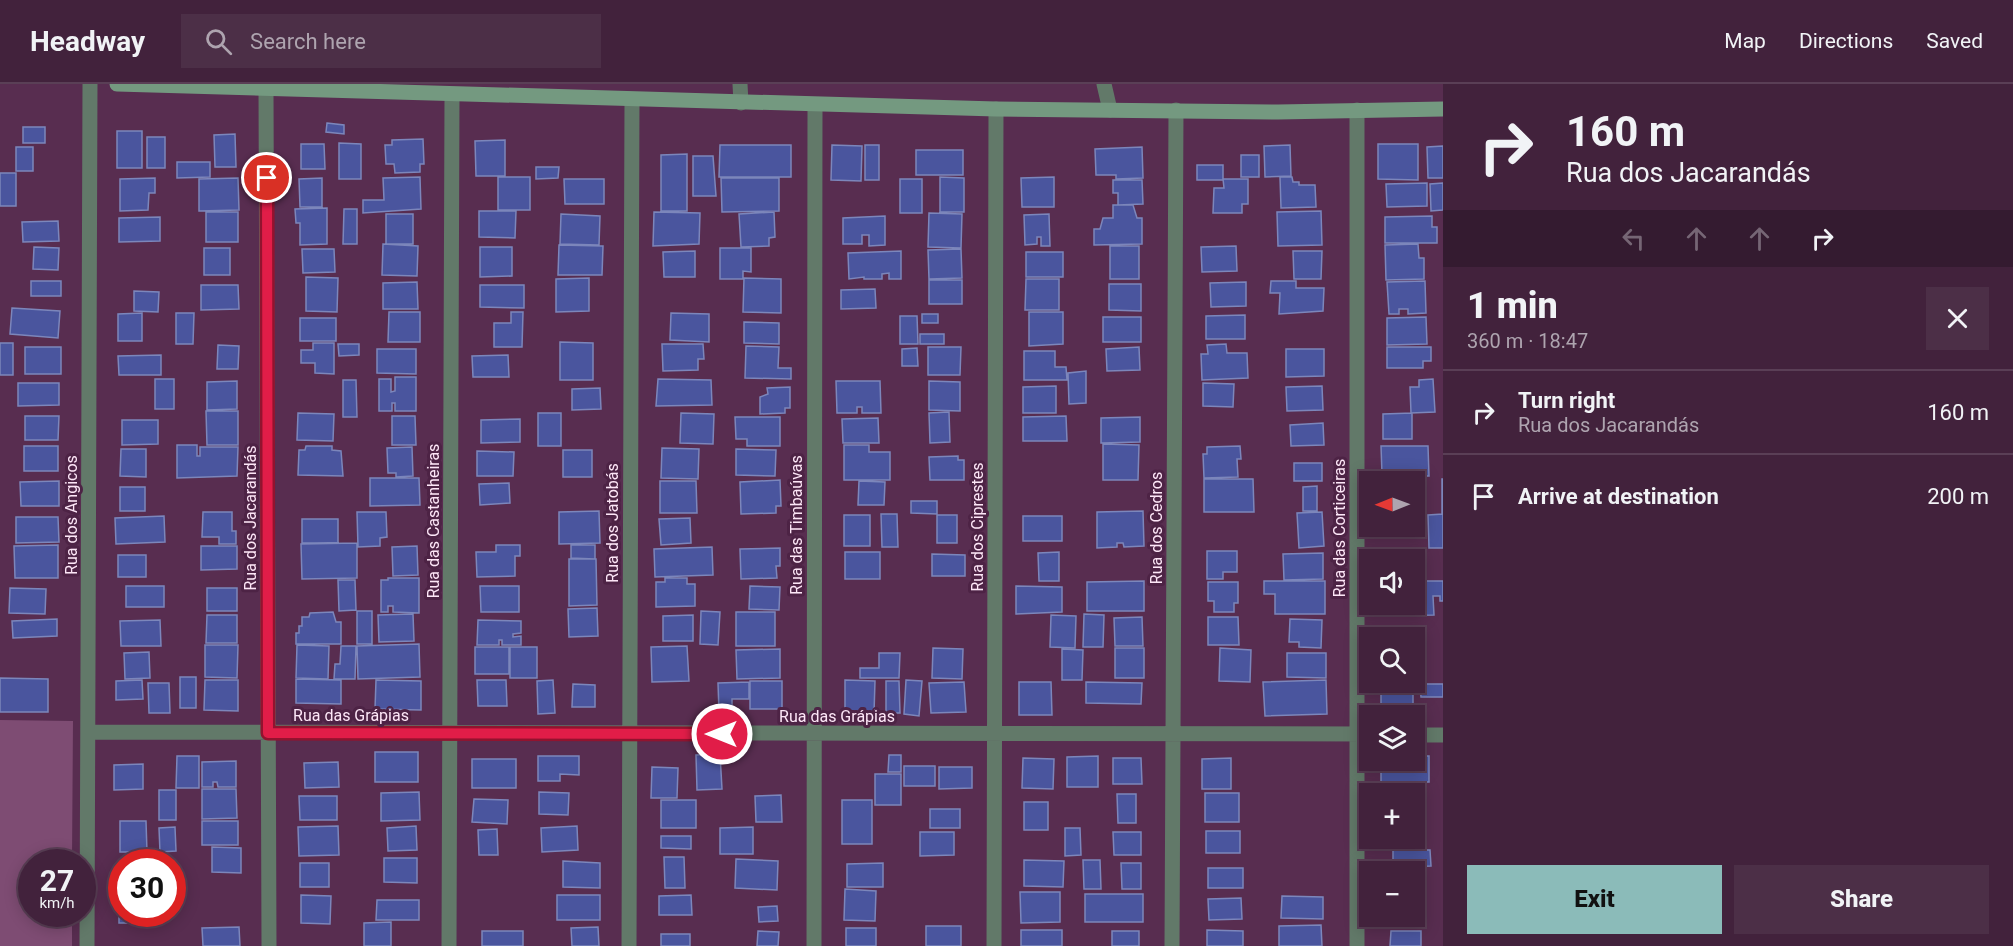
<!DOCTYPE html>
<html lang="en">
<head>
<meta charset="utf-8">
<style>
	body { margin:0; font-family:Roboto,sans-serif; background:#4c2f47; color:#f1f3f6; height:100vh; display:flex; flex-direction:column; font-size:22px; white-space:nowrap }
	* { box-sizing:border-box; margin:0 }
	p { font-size:20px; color:#aea4af }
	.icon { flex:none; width:33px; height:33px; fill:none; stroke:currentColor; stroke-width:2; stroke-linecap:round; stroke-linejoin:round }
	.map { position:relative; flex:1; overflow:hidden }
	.sheet { display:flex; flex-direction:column; background:#42223c; width:570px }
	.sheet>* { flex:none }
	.hud { background:#42223c; color:#f1f3f6; overflow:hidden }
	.needle { width:39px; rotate:269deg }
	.fabs { position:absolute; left:1359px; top:387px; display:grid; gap:12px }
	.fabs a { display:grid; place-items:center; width:66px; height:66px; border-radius:0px; background:#42223c; box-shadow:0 3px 15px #0003,0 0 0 2px #5a3f56; font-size:30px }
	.speed { position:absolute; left:18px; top:765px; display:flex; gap:12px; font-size:30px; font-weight:700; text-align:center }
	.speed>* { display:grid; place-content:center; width:78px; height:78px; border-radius:50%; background:#42223c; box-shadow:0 3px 15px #0003,0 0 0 2px #5a3f56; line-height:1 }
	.speed small { font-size:15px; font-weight:400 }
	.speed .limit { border:9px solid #d22; background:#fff; color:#111 }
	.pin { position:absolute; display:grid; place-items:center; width:51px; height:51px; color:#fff; margin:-26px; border:3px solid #fff; border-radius:50%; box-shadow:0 2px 6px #0007 }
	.me { position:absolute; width:66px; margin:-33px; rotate:270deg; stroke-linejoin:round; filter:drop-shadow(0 0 4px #0008) }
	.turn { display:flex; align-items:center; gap:21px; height:126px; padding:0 24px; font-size:27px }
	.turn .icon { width:78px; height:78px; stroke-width:2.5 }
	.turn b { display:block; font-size:42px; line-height:51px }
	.lanes { display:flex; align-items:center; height:57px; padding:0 24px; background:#0003; justify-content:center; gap:30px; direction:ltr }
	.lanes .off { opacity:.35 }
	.round { display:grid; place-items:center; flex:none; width:63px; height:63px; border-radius:0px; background:#4c2f47 }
	.head { display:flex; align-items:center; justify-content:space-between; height:102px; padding:0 24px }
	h1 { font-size:36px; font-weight:800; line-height:45px }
	.cta { display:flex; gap:12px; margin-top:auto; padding:12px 24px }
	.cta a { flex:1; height:69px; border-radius:0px; background:#8bbbb9; color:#111; font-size:24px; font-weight:800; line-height:69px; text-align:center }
	.cta a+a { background:#4c2f47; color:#f1f3f6 }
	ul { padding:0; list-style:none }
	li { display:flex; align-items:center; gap:18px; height:84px; padding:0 24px; border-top:2px solid #5a3f56 }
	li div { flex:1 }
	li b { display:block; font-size:22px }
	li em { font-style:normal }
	header { display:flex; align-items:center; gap:36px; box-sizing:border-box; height:84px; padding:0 30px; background:#42223c; border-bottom:2px solid #5a3f56 }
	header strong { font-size:28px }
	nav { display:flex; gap:33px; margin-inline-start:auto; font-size:21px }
	.search { width:420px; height:54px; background:#4c2f47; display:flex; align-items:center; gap:15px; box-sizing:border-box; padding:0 21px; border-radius:0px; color:#aea4af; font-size:22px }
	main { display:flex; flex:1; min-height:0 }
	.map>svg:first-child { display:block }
</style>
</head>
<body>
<header>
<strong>Headway</strong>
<div class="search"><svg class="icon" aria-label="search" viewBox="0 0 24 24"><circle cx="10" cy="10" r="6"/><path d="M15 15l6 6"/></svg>Search here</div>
<nav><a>Map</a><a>Directions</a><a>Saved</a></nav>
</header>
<main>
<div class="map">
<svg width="1443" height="862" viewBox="0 0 1443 862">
	<rect width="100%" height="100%" fill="#582d50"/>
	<path fill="#7e4c73" d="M0,636L73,637L72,778H32V830H72V862H0Z"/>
	<path fill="#4a559e" stroke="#7c86bb" stroke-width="1.5" d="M327,39L344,41V50L326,48Z
		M23,43H45V59H23Z
		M117,47H142V84H117Z
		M235,50L236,83H215L214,51Z
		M147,53H165V84H147Z
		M423,55L424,80H420V88L395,89L394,80H386L385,61H392V56Z
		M505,56V92H476L475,57Z
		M339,59L361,60V95H339Z
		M301,60H324L325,85H301Z
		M1378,60H1418V96L1378,95Z
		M720,61H791V93H719Z
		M832,61L862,62L861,97L831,96Z
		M865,61H879V96H865Z
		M1290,61L1291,92L1265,93L1264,62Z
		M1443,62V94H1428L1427,63Z
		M16,63H33V87H16Z
		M1142,63L1143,94L1116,95V91H1096L1095,65Z
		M916,66H963V91H916Z
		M687,70V127H661V71Z
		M1241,71H1259V93H1241Z
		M693,72H713L716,112H693Z
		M177,78H210V93L177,94Z
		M1197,81H1223V96H1197Z
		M536,83H559L558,94L536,95Z
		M0,89H16V122H0Z
		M420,93L421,125L363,129V116H384L383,94Z
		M498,93H530V126H498Z
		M940,93L964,94V128H940Z
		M1054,93V123H1022L1021,94Z
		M1280,93H1292L1293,98H1299V101H1315L1316,123L1281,124Z
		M155,94V109H149L148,126L120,127V95Z
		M238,94L239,126L199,127V95Z
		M322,94V123H300L299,95Z
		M721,94H779V127L722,128Z
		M564,95H604V120H565Z
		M900,95H922V129H900Z
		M1223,95H1248V120H1242V129H1213L1214,104H1224Z
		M1113,96H1142L1143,120L1118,121V109H1113Z
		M1427,99V122L1387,123L1386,100Z
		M1443,99V126L1431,127L1430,100Z
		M1113,121H1133L1137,134H1142V160L1094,161V145H1100L1103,134H1113Z
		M327,124V160L300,161V139H296L295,125Z
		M344,125H357V160H343Z
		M479,127H516L515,154L479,153Z
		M1321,127L1322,161L1278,162L1277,128Z
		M206,128H238V158H206Z
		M654,128L700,129L699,160L653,162Z
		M774,128L775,153L769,154V162L741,163L739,130Z
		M929,129L962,130L961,164L928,163Z
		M386,130H413V160H386Z
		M561,130L600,132L599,161L560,160Z
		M1049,130L1050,162H1041V153H1037V160L1025,161L1024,131Z
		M885,132V161L869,162V151H862V160H843V134Z
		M1432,132V143H1437V159H1385V133Z
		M160,133V157L119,158V134Z
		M58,137L59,157L23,158L22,138Z
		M383,160L418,162L417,192L382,191Z
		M1418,160L1419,174H1424V195L1386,196L1385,161Z
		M559,161L603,162L602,191H558Z
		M1110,162H1139V195H1110Z
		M1236,162L1237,187L1202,188L1201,163Z
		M34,163L59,164L58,186L33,185Z
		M480,163H512V192L480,193Z
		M204,164H230V191H204Z
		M720,164H751V188L743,187V195H720Z
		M302,165H334L335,188L303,189Z
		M961,165L962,194L929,195L928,166Z
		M695,167V193H664L663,168Z
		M901,167V195H889V189L882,190V195H864V193L849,195L848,169Z
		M1293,167H1322L1321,195H1294Z
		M1026,168H1063V193H1026Z
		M306,193L338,194L337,228L306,227Z
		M589,194V227L556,228V195Z
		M744,194L781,195V229L743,228Z
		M1026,195H1059V226H1025Z
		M929,196H962V220H929Z
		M31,197H61V212H31Z
		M1271,197H1296V204H1324L1323,227L1279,230L1280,209H1270Z
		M1425,197L1426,229L1408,230V225H1399V230H1389L1387,198Z
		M417,198L418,225H383V199Z
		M1246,198V222L1211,223L1210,199Z
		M1109,200H1141V227L1109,226Z
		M201,201H238L239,225L201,226Z
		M480,201H524V224L480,223Z
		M875,205L876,224L841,225V206Z
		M134,207L159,208L158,228L134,227Z
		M12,224L60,227L58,254L10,250Z
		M389,228H420V258H388Z
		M511,228H523L522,263H494V239H511Z
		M1029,228H1063V260L1029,262Z
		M142,229V257H118V230Z
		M176,229H194L193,260H176Z
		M671,229L709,230V258L670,256Z
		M922,230H938V239H922Z
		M1245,231V255H1206V232Z
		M900,232H917L918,260H900Z
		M1103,233H1141V258H1103Z
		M1426,233L1427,260L1387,261V234Z
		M300,234H336V257H300Z
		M744,238L779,239V260L744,259Z
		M920,250H944V260H920Z
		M560,258L593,259V296H560Z
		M0,259H13V291H0Z
		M313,259H334V290L315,289V279H301V266H313Z
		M338,260H359V271L339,272Z
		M662,260H703L704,275H698V286L663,287Z
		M1226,260L1227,269H1247L1248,294L1202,296L1201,270H1208L1207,261Z
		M218,261L239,262L238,285H217Z
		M746,262L779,263L778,284H791V295L745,294Z
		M25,263H61V290H25Z
		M928,263H961L960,291H928Z
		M1139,263L1140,286L1107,287L1106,265Z
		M1387,263H1431V277H1423V284H1387Z
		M917,264L918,282H902V265Z
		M377,265H416V290L377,289Z
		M1286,265H1324V292L1286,293Z
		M1024,267H1055V283H1066L1067,296H1024Z
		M161,271V291H119L118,272Z
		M508,271L509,293H473L472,272Z
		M1086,287V319L1069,320L1068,289Z
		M395,293H416V327H395V319H392V327H379V295H391V308L395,307Z
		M155,295H174V325H155Z
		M658,295L711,296L712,321L656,322Z
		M1433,295L1435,328L1411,329L1410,303H1419V296Z
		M343,296H356L357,333H343Z
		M237,297V325L207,326V298Z
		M836,297H880L881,329H862V323H857V329H837Z
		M929,297L960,298V327L929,326Z
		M18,299H59V321L18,322Z
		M1203,299L1234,300L1233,323L1203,322Z
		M1056,302V329H1023V303Z
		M1322,302L1323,326L1287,327L1286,303Z
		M790,303V324H785V329L760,330V313L768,310L767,304Z
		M600,304L601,325L572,326V305Z
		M206,327H238V361H207Z
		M949,328L950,358L930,359L929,329Z
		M298,329L334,330L333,357L297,356Z
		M538,329H561V362H538Z
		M681,329L714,330L713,360L680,359Z
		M1412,329V355H1383V330Z
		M25,332H59L58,356H25Z
		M392,332H415L416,361H392Z
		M1066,332L1067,357H1023V333Z
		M735,333H780V362H747V355H736Z
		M1140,333V358L1101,359V334Z
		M878,334L879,359H843L842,335Z
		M520,335V358L481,359V336Z
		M122,336H158V360L122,361Z
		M1323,339L1324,361L1291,362L1290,341Z
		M1103,360L1139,361L1138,396H1103Z
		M177,361H197V372H200V363H238L237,392L177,394Z
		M844,361H869V368H890V396H844Z
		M24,362H58V387H24Z
		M306,362H332V366L341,367L343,392L298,391L299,366H305Z
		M1240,362L1241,375H1237L1238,393L1204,394L1203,370H1207V363Z
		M1381,362H1428L1429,392H1415V396L1392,397V390H1382Z
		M412,363L413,392L396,393V389H388L387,364Z
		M662,364L699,365L698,395L661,394Z
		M121,365H146V393L120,392Z
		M736,365L776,366L775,392L736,391Z
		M563,366H592V393H563Z
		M477,367L514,368L513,392H477Z
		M958,372V376H964V396H930L929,373Z
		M1294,379H1322V397H1294Z
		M370,394H419L420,421L370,422Z
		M1204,395H1253L1254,428H1204Z
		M1442,395H1443V429H1442Z
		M780,396L781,422H776V429L741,430L740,398Z
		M59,397V422H21L20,398Z
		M660,397H696L697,429H660Z
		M859,397L885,398L884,421H858Z
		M509,399L510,419L480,421L479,400Z
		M1317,402V427H1303V403Z
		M120,403H145V427H120Z
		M911,417H937V430L911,429Z
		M599,427L600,459L559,460V428Z
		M1143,427L1144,462L1124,463L1123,459H1117V463L1097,464V428Z
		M203,428H232V447H236V460H219V453H202Z
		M357,428H386L387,453L380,454V462L358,463Z
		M1322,428L1324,462L1299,464L1297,429Z
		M881,430H897L898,463H882Z
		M1443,430V464H1429L1428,431Z
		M844,431H870V462H844Z
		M937,431H957V459H937Z
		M164,432L165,458L116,460L115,434Z
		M1023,432H1062V457H1023Z
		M16,433H58L59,458L16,459Z
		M690,434L691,459L661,461L659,435Z
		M302,435H338V459H302Z
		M357,459V494L302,495L301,460Z
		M58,461V494H15L14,462Z
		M496,461H520V472H515V492L477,493L476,468H496Z
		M571,461H595V475L571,474Z
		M201,462H237V485L201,486Z
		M417,462L418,491L393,492L392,463Z
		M712,463L713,491L655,493L654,465Z
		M780,464V482H776L777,494L741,495L740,465Z
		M1207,467H1237V488H1223V495H1207Z
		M845,468H880V495H845Z
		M1059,468V497H1039L1038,469Z
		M1323,469V495L1284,496L1283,470Z
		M932,470L965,471V492H932Z
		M118,471H146V493H118Z
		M1423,474L1424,496H1414V476H1387Z
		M569,475H596L597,521L569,522Z
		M388,494H419V529L393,528V522H388V528H381V496H388Z
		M665,494H687V500H695V522L656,523V498H665Z
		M338,496H355L356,526L339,527Z
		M1144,497V527H1087V498Z
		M1264,497H1325V530H1275V510H1264Z
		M1420,497H1443V517H1440V512H1433L1434,531L1386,532V520H1414V503L1420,502Z
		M1208,498H1238V519H1234V528H1214V517H1208Z
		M126,502H164V523H126Z
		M480,502H519V528H481Z
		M750,502L780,503L779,526L749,525Z
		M1016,502L1062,503V528L1016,530Z
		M10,504L46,505L45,530L9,529Z
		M207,504H237V527H207Z
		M597,524L598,552L569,553L568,525Z
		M357,527H372V560H357Z
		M701,527L720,528L718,561L700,560Z
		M333,528L336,538H341V560H296V549H299V542H302V533H309L310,529Z
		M736,528H775V562H736Z
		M413,530L414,557L379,558L378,531Z
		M1084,530L1104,531L1103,563H1083Z
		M207,531H237V559H206Z
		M693,531V557H663V532Z
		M1051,531L1076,532L1075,564L1050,563Z
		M1142,533L1143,562H1115L1114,534Z
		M1208,533H1238L1239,561H1208Z
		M57,535V552L13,554L12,537Z
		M1290,535L1322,536L1321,564L1299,563V558H1289Z
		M160,536L161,562H121L120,537Z
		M478,536L521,537V549L513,550V553L521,552V561H502V556H499V561H477Z
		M419,560L420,593L358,595L357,562Z
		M205,561H238L237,594L205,593Z
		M297,561L329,562L328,595L296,594Z
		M341,562H356L355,595H334L335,580H340Z
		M687,562L689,597L652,598L651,563Z
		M1414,562H1417V570H1421V594H1414Z
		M475,563H509V590H475Z
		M510,563H537V594H510Z
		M933,564L963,565L962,595L932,594Z
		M1115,564H1144V594H1115Z
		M1220,564L1251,566L1250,598L1219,597Z
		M780,565V594L737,595L736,566Z
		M1062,565L1083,566L1082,596H1062Z
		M149,568L150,594L125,595L124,569Z
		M879,569H900L899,594H860V584H879Z
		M1287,569H1326V594L1287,593Z
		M180,593H196V624H180Z
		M0,594L48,595V628H0Z
		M296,595L341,596V620L296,619Z
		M142,596L143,615L116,616V597Z
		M205,596H238V627L204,626Z
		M376,596L421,597V626L375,625Z
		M477,596H506L507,622H478Z
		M553,596L555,629L538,630L537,597Z
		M845,596L875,597L874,629L845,628Z
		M906,596L922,597L919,632L904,630Z
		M1326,596L1327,630L1265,632L1263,598Z
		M750,597H782V625H750Z
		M886,597H899L900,629H886Z
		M749,598V615H732V628H719L718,599Z
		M964,598L966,628L931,629L929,599Z
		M1019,598H1051L1052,631H1019Z
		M1086,598L1142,599L1141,620L1086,619Z
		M1381,598H1413V624H1381Z
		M148,599H169L170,629H149Z
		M573,600L595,601V623H572Z
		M1420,600H1443V613H1421Z
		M375,668H418V698H375Z
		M720,670L722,705L697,706L696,671Z
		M889,671H901V688H888Z
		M177,672H199V704H176Z
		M538,672H579V691L560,690V697H538Z
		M1098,672V703H1067V673Z
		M1414,672H1429V698H1381V676H1414Z
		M1023,674L1054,675L1053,705L1022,704Z
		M1113,674H1141L1142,700H1113Z
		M1231,674V705H1202V675Z
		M472,675H516V704H472Z
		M236,677V703H218L217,698H213V703H202V678Z
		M338,678L339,703L305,704L304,679Z
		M143,680V705L114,706V681Z
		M904,682H935V702H904Z
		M652,683L678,684L677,714H651Z
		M939,683H972V704L939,705Z
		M875,690H901V721H875Z
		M202,705H236L237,734L202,735Z
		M159,706H176V736H159Z
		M419,708L420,736L381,737V709Z
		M539,708L569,709L568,731L539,730Z
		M1205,709H1239V738H1205Z
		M1117,710H1136V739H1118Z
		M781,711L782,738H756L755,712Z
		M299,712H337V736H300Z
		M474,715L508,716L507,740L472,738Z
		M1414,715H1426V731H1414Z
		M661,716H696V744H661Z
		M842,716H872V760H842Z
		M1024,718H1048V746H1024Z
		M930,725H960V744H930Z
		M120,737H146L147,768H120Z
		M202,737H238V761H202Z
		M1414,740H1419V758H1385V754H1414Z
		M338,742L339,771L299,772L298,743Z
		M416,742L417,766L388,767L387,744Z
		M577,742L578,766L542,768L541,744Z
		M175,743L176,767L160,768L159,744Z
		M753,743V770H720V744Z
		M1065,744H1080L1081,771L1065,772Z
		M497,745L498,771H479L478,746Z
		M1206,747H1240V769H1206Z
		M920,748H954V771L920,772Z
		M1113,748H1141V771H1114Z
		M661,752H691V765L661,764Z
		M212,763L241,764V789L212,788Z
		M1393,766H1430L1431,782L1393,783Z
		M664,773H684L685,804H665Z
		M384,774H417V799L384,798Z
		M736,775L778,777L777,806L735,804Z
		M1024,776L1064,777L1063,803L1024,802Z
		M1083,776H1100L1101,805H1084Z
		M563,777L600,779V804L563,803Z
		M300,779H329V803H300Z
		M883,779V803H847V780Z
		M1121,779H1141V805H1122Z
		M1208,784H1243V804H1208Z
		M1414,795H1419V816H1414Z
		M845,805L876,807L875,837L844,836Z
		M1020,808H1060V838L1021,839Z
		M1085,810H1143V838H1085Z
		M119,811H122V830H153V839H119Z
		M301,811L331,812L330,840L301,839Z
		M557,811H600V836H557Z
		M691,811L692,831H659V812Z
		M1282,812L1323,813V835L1281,834Z
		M1241,814L1242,835L1209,836L1208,815Z
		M377,816H419V836H376Z
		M777,822L778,837L759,838L758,823Z
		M391,838V862H364V839Z
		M1321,841L1322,862H1279V842Z
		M926,842H961V862H926Z
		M239,843L240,862H203L202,844Z
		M598,843L599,862H572L571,844Z
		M846,844H876V862H846Z
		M1021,846H1062V862H1021Z
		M1207,846L1243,847V862H1207Z
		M482,847H523V862H482Z
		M758,847L779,848L778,862H757Z
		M1112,847H1139V862H1112Z
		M1391,847H1421V862H1390Z
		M661,850H690V862H661Z"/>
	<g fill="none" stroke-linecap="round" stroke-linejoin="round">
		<path stroke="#627969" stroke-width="15" d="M740,0L741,19
			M266,5L269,862
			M88,648L1370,650
			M1414,651H1443
			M87,862L90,0
			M449,862L452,11
			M629,862L632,16
			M814,862L815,21
			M994,862L996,25
			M1172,862L1176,26
			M1357,862V26"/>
		<path stroke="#627969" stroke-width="15" d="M1104,0L1110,26"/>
		<path stroke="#749980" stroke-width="15" d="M117,0L996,25L1278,28L1443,25"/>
	</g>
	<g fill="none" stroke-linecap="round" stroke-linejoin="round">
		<g stroke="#92132f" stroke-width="15">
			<path id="route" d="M267,94L268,649L722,650"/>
		</g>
		<use href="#route" stroke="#e11d48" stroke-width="10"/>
	</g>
	<g text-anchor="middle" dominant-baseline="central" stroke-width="6" stroke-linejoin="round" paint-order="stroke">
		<g font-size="16" fill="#fde6f7" stroke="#4d2345">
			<text transform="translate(71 431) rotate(-90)">Rua dos Angicos</text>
			<text transform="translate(250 434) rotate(-90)">Rua dos Jacarandás</text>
			<text transform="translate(433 437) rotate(-90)">Rua das Castanheiras</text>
			<text transform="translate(612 439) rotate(-90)">Rua dos Jatobás</text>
			<text transform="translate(796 441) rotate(-90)">Rua das Timbaúvas</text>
			<text transform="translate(977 443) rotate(-90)">Rua dos Ciprestes</text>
			<text transform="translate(1156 444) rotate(-90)">Rua dos Cedros</text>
			<text transform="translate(1339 444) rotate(-90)">Rua das Corticeiras</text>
			<text x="351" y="631">Rua das Grápias</text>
			<text x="837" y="632">Rua das Grápias</text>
		</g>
	</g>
</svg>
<div class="fabs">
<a><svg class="needle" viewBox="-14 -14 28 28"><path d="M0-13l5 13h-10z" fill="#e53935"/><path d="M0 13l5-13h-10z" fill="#aea4af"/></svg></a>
<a><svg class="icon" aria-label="sound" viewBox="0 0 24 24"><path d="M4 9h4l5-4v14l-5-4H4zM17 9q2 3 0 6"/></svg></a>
<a><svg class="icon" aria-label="search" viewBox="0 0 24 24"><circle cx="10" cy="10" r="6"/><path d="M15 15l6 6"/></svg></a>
<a><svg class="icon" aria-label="layers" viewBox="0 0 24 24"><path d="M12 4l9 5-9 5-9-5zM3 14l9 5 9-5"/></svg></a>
<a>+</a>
<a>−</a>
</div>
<div class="speed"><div>27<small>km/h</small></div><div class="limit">30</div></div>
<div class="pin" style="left:267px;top:94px;background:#d93025"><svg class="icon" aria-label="arrive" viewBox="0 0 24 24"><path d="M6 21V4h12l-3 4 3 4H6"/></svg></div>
<svg class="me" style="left:722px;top:650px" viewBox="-20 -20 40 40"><circle r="17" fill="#e11d48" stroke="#fff" stroke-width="3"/><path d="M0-11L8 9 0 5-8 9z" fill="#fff"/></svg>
</div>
<section class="sheet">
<div class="hud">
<div class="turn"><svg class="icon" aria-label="right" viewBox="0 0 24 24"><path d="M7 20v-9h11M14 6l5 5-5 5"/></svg><div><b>160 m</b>Rua dos Jacarandás</div></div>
<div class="lanes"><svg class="icon off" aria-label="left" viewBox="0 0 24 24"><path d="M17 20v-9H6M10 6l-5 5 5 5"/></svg><svg class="icon off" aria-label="ahead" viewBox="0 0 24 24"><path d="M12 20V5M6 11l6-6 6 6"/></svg><svg class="icon off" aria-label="ahead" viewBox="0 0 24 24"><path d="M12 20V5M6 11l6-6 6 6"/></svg><svg class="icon" aria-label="right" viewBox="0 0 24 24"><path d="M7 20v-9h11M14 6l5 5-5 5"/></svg></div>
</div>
<div class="head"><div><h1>1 min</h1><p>360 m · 18:47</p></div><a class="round"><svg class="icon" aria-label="close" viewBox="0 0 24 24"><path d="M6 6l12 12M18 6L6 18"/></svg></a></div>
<ul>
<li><svg class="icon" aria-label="right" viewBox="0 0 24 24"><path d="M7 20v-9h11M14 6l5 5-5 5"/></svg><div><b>Turn right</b><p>Rua dos Jacarandás</p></div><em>160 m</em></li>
<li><svg class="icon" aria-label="arrive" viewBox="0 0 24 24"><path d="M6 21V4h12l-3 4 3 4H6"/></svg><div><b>Arrive at destination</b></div><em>200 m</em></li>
</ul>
<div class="cta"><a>Exit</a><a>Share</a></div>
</section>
</main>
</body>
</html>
